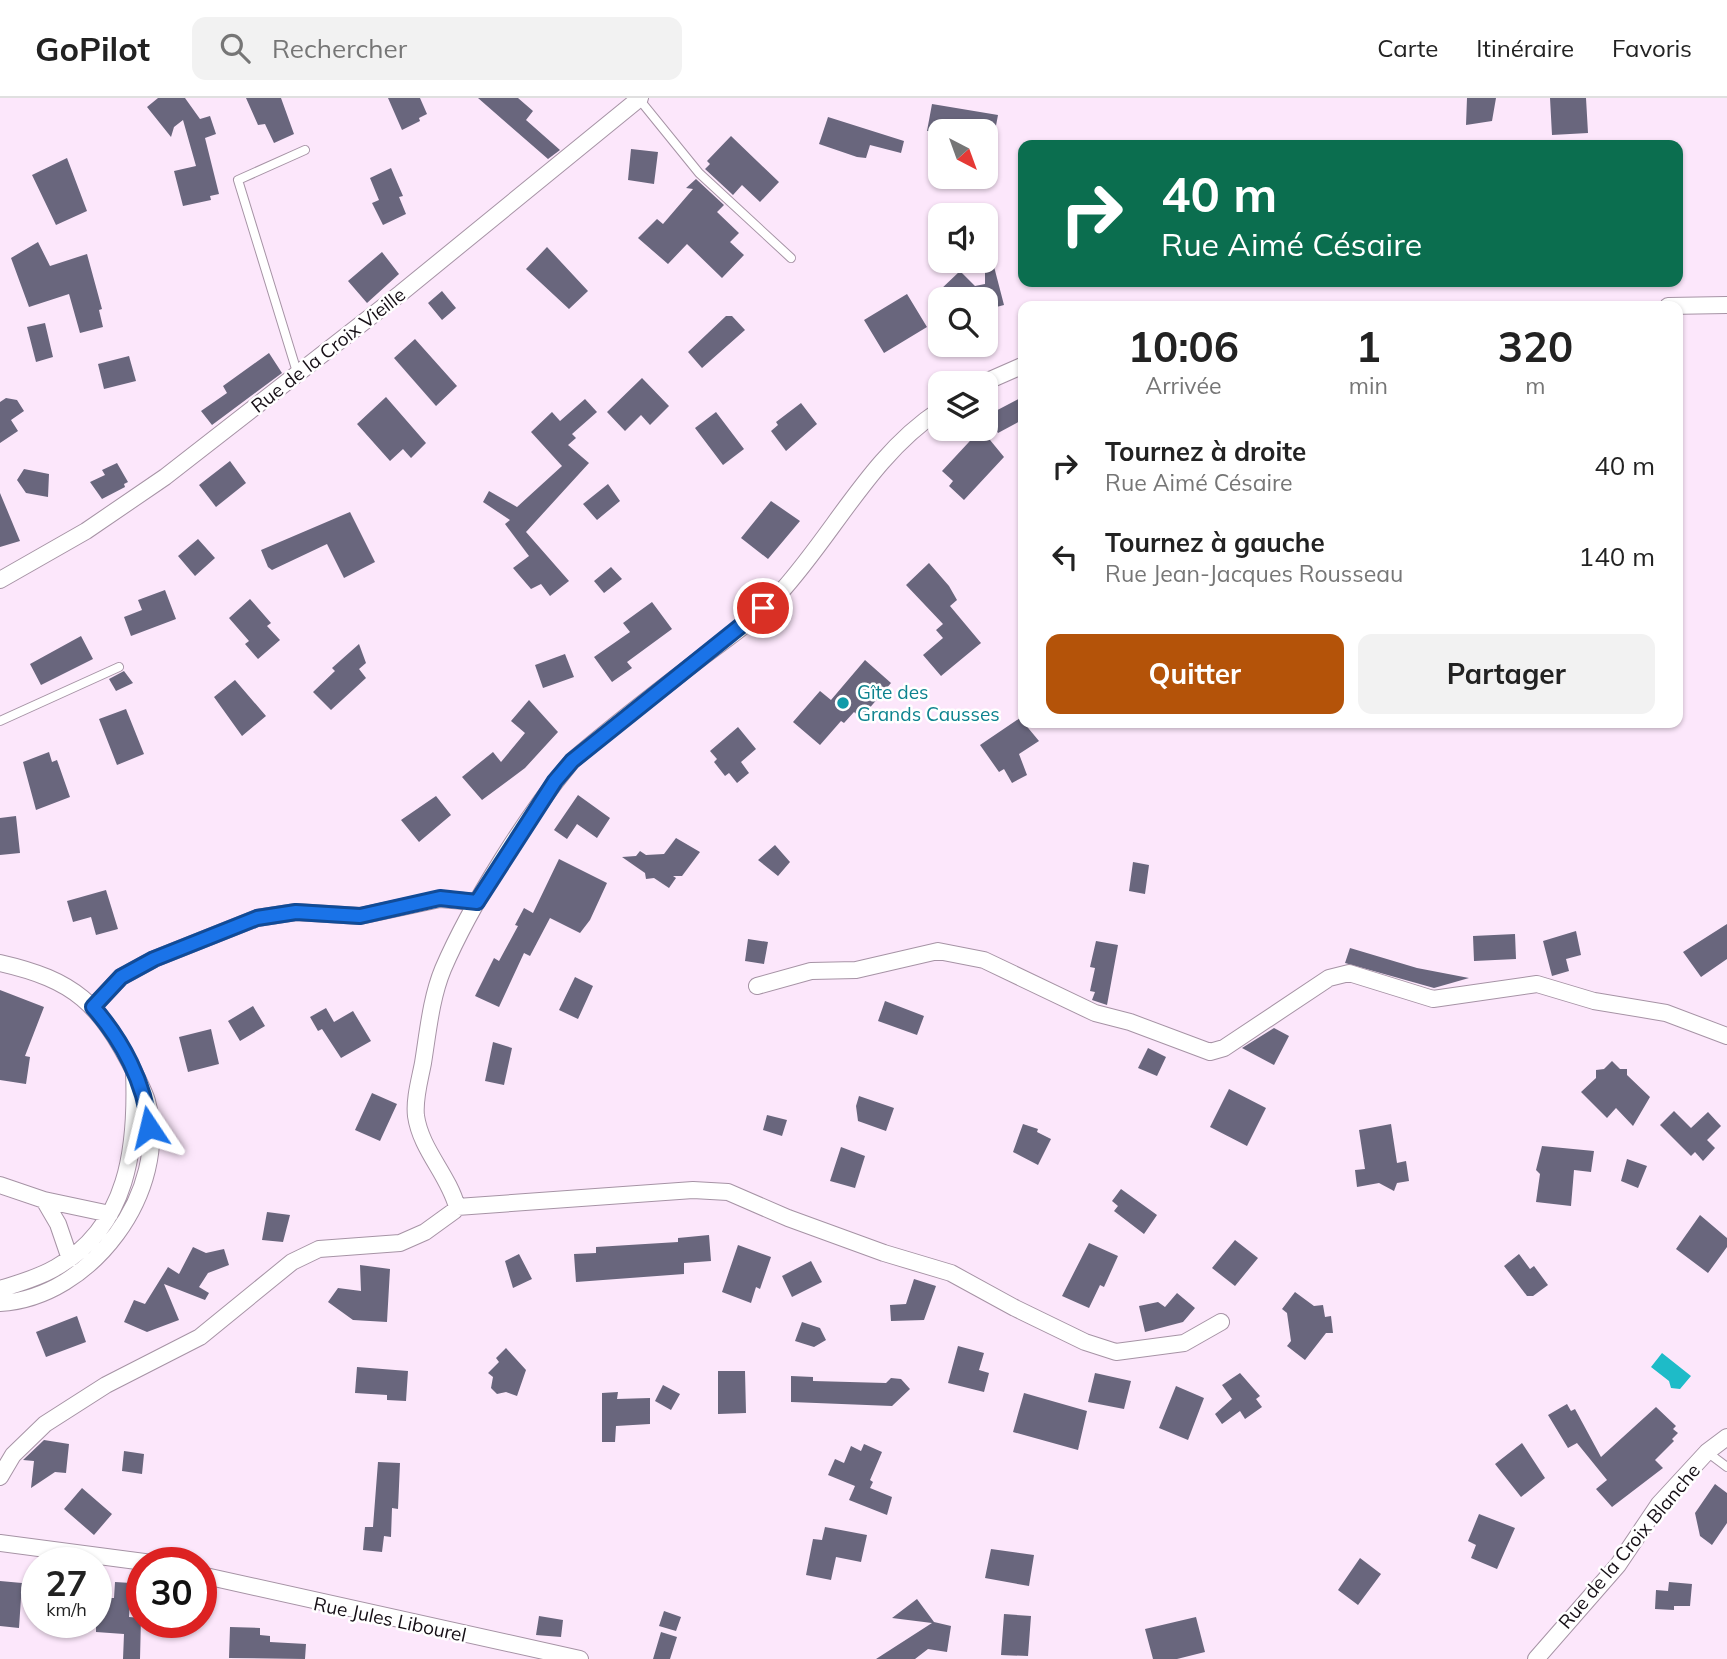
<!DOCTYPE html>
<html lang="fr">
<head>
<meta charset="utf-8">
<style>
	body { margin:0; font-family:Mulish,sans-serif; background:#f2f2f2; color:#222; height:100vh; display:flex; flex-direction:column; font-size:26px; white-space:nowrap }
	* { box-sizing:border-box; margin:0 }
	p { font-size:23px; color:#767676 }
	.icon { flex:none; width:38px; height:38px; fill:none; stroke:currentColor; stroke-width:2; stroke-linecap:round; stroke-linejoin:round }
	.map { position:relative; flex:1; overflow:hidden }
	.panel { position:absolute; left:1018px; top:203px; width:665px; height:427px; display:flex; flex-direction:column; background:#fff; border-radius:14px; box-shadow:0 2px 5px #0004 }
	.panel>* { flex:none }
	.guide { position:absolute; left:1018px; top:42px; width:665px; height:147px; border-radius:14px; box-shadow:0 2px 5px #0004; background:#0b6e4f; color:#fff; overflow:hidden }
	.needle { width:46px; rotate:139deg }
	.fabs { position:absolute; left:928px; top:21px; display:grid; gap:14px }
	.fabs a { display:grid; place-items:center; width:70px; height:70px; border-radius:14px; background:#fff; box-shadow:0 2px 5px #0004; font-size:35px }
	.speed { position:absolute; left:21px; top:1449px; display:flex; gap:14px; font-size:35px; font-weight:700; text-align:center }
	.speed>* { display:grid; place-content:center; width:91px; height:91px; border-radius:50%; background:#fff; box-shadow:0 2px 5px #0004; line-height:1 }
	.speed small { font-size:18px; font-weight:400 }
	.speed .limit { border:10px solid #d22; background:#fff; color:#111 }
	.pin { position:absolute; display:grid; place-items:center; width:60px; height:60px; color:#fff; margin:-30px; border:4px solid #fff; border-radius:50%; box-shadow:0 2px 7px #0007 }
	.me { position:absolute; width:77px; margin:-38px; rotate:350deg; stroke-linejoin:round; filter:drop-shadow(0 0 5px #0008) }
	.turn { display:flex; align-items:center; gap:24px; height:147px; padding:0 28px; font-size:32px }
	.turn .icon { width:91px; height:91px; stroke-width:2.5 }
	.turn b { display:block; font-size:49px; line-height:60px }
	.eta { display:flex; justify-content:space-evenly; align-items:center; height:119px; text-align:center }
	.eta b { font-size:42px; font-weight:700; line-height:49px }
	.button { display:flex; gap:14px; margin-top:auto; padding:14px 28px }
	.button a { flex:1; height:80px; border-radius:14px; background:#b45309; color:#fff; font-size:28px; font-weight:700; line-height:80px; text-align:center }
	.button a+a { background:#f2f2f2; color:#222 }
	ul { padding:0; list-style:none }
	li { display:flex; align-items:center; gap:21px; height:91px; padding:0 28px }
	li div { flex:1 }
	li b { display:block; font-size:26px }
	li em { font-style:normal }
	header { display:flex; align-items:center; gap:42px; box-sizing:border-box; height:98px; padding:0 35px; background:#fff; border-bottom:2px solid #e0e0e0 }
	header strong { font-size:33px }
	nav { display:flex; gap:38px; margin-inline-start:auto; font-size:24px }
	.search { width:490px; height:63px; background:#f2f2f2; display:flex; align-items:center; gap:18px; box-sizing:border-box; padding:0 24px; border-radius:14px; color:#767676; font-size:26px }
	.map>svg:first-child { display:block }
</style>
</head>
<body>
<header>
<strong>GoPilot</strong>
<div class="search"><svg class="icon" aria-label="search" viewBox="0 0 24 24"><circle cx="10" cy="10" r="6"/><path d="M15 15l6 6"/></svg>Rechercher</div>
<nav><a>Carte</a><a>Itinéraire</a><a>Favoris</a></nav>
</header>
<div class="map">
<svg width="1727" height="1561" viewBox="0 0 1727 1561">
	<rect width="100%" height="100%" fill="#fce7fb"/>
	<path fill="#1ebbc8" d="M1662,1255L1691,1278L1680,1291L1671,1290L1669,1283L1651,1269Z"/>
	<path fill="#69667d" d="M158,0H185L200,21L210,18L216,36L205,40L219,96L210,98L211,102L183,108L174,73L196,68L183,22L174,29L171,39L147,9Z
		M246,0H281L294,36L274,45L265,26L258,27Z
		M388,0H420L427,16L419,20L420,23L402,32Z
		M478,0H518L533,13L526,22L560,52L548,61Z
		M1467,0H1496L1492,23L1466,27Z
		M1550,0H1586L1588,35L1552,37Z
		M932,6L998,17L995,33H927Z
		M828,19L904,43L901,55L870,47L866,60L857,59L819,46Z
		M731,38L779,84L760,104L742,87L733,97L705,71L710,66L707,63Z
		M631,51L658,54L654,86L628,82Z
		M67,60L87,113L56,127L32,77Z
		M391,70L403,98L399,99L406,116L383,127L372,105L379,102L370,80Z
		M696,81L724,107L717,114L739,135L730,144L744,157L722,180L687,146L668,166L638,140L657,121L663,126L693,91L686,90Z
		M38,144L50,168L87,156L102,211L99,212L103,229L80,235L69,196L29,209L11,160Z
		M547,149L588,193L569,211L526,171Z
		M382,154L399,176L367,205L348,183Z
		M985,157H991L1004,207L985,212V201H946L939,193L960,173L975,188L985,186Z
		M442,193L456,210L442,222L428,205Z
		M907,196L927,229L884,255L864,222Z
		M726,218H732L745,232L702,270L688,254Z
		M45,225L53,259L36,264L27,229Z
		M415,241L457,288L436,308L394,260Z
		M269,255L282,275L212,327L201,313L227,295L223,288Z
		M129,258L136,283L104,291L98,266Z
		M642,280L669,308L650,327L641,317L625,333L607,314Z
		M1024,298V321L998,335L988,317Z
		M386,299L426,345L411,360L403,351L390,363L357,326Z
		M6,300L17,302L24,313L11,322L18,333L0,345V304Z
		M585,301L597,314L572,336L576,340L568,347L589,365L526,434L569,483L550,498L541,486L531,491L513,470L529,458L505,426L510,422L483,404L489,393L517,409L562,368L531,334L552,314L560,323Z
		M801,305L817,326L786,353L771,333L778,327L776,324Z
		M716,314L744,351L723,367L695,330Z
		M981,331L1004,359L964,402L949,388L953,383L942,373Z
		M230,363L246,385L216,409L199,387Z
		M117,365L128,384L124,386L125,389L102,401L90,384L105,377L102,372Z
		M24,371L49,376L48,399L26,395L17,382Z
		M608,386L620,403L597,422L583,406Z
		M0,395L20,443L0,449Z
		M771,403L800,423L768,461L741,440Z
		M350,414L375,464L344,480L327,446L272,472L268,469L261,452Z
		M198,441L215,460L195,478L178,458Z
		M929,465L949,488L957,502L950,508L981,545L941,578L923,557L943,540L936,532L943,526L906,487Z
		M611,469L622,481L604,495L594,483Z
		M165,492L176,521L131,538L124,519L142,512L138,502Z
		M250,501L271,525L267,528L280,542L258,561L245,546L249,543L229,520Z
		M652,504L672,531L627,564L632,570L612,584L594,559L630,534L623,525Z
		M81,538L93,561L41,587L30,566Z
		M359,546L366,565L359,571L366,580L331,612L313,594L335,573L332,570Z
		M565,556L574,579L543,590L535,567Z
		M865,562L891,585L861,620L854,614L844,625L841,623L820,647L793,624L820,593L831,602Z
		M124,573L133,585L116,593L109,581Z
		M235,582L266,618L242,638L214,599Z
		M529,602L558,634L525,670L482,702L462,679L493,654L501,664L525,635L511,623Z
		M126,611L144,656L117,667L99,621Z
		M1023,618L1024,625L1039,643L1019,656L1027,677L1012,685L1004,671L999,674L980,647Z
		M738,629L756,651L741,664L749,675L737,685L729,675L725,678L714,664L717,661L710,653Z
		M49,654L52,664L57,662L70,699L36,712L23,664Z
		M578,697L610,720L597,740L577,726L567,741L554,732Z
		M436,698L451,717L419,744L401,722Z
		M16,718L20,755L0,757V720Z
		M676,740L700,754L682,778H673L676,780L669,790L654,780L646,781L645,775L622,759L636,758L640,753L646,757L664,756Z
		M775,747L790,764L778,778L758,762Z
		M559,761L607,785L590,822L580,835L550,820L530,858L524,855L499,909L475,898L494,860L499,863L518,828L515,827L524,810L533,815Z
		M1133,764L1149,767L1145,796L1129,793Z
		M106,792L118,831L96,837L91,819L73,824L67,803Z
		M1727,826V861L1701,879L1683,854Z
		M1576,833L1581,857L1566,861L1569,873L1552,878L1543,843Z
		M1515,836L1516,861L1474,863L1473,838Z
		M748,841L768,844L764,866L745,863Z
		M1096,843L1118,847L1107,907L1092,902L1095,894L1090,893L1095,870L1090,869Z
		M1350,850L1417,870L1469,880L1434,890L1345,865Z
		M575,879L593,888L578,921L559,912Z
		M0,892L44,909L25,958L30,959L26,986L0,982Z
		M885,903L924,918L917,937L878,923Z
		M253,908L265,928L240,943L228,923Z
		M326,910L334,924L353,913L371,943L341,960L322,931L318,933L310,919Z
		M1274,930L1289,938L1274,967L1242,950Z
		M211,931L219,966L188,974L179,939Z
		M493,944L512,950L504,987L485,983Z
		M1148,950L1166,959L1157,978L1138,970Z
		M1612,963L1620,971H1627V977L1650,999L1633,1028L1616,1010L1607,1020L1581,994L1596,980V972L1604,971Z
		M1229,991L1266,1010L1247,1048L1210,1029Z
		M372,995L397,1006L380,1043L355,1032Z
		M859,998L894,1010L886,1033L858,1023L856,1008Z
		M1674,1013L1691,1030L1708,1014L1721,1028L1707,1042L1715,1050L1703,1063L1695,1054L1691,1058L1660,1027Z
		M767,1017L787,1022L782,1038L763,1032Z
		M1023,1026L1038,1031L1037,1034L1051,1041L1038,1067L1013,1054Z
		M1391,1026L1397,1065L1406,1063L1409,1083L1397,1085L1394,1093L1379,1085L1357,1089L1355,1072L1365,1071L1359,1032Z
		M1542,1048L1594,1053L1591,1074L1574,1072L1571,1108L1536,1104L1540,1076L1536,1072Z
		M841,1049L865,1058L855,1090L830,1083Z
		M1627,1061L1647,1068L1638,1090L1621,1083Z
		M1121,1091L1157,1117L1144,1136L1114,1113L1118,1108L1112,1103Z
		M267,1114L290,1117L283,1144L262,1142Z
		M1700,1117L1727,1140V1149L1708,1175L1676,1151Z
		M709,1137L711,1163L684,1165V1176L576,1184L574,1156L596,1155V1149L678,1144V1140Z
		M1235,1142L1258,1160L1235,1188L1212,1170Z
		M1089,1145L1118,1158L1104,1189L1100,1187L1089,1210L1062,1198Z
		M738,1147L771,1159L760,1191L756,1189L751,1205L722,1194Z
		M193,1149L206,1155L224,1151L229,1167L208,1175L199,1189L209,1195L205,1202L164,1186L179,1222L147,1234L124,1224L134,1202L145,1206L168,1169L179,1176Z
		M519,1156L532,1181L513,1190L505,1163Z
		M1519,1156L1530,1171L1534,1168L1548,1187L1533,1198H1527L1504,1168Z
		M811,1163L822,1184L792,1199L782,1178Z
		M360,1167L390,1171L387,1224L353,1222L328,1204L338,1190L361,1193Z
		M914,1181L936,1188L924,1222L891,1223L890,1207L906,1206Z
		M1295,1194L1314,1208L1323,1207L1325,1219L1331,1218L1333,1235H1326L1305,1262L1287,1248L1291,1243L1287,1215L1282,1211Z
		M1177,1195L1195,1210L1183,1224L1145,1234L1139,1208L1158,1204L1165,1209Z
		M77,1218L86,1244L46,1259L36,1234Z
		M802,1224L820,1230L826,1242L814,1249L795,1243Z
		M958,1248L984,1255L979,1272L989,1275L984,1294L948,1285Z
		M506,1250L526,1272L517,1298L506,1294L497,1296L491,1290L493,1279L488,1275L499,1264L496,1260Z
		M357,1269L408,1273L406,1303L387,1302V1297L355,1295Z
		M718,1273H745L746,1315L718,1316Z
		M1095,1275L1131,1283L1124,1311L1088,1304Z
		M1240,1275L1260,1298L1256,1301L1262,1309L1245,1321L1240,1313L1222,1326L1215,1316L1232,1301L1222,1287Z
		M791,1278L813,1279V1283L886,1285L891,1280L901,1281L910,1291L892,1308L791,1304Z
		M663,1287L680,1296L671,1312L655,1303Z
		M1176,1288L1204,1300L1188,1342L1159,1330Z
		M618,1294L617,1301L650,1300V1326L616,1328L615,1344H602V1295Z
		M1024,1295L1087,1313L1078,1352L1013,1334Z
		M1567,1306L1571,1313L1575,1311L1601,1359L1656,1309L1676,1328L1673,1331L1678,1335L1672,1341L1674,1343L1655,1362L1663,1370L1612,1409L1596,1391L1607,1382L1577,1345L1568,1350L1548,1317Z
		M44,1342L69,1346L66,1375L55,1374L31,1390L34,1363L23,1362Z
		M1522,1345L1545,1380L1521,1399L1495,1366Z
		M864,1346L882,1354L870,1382L873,1384L870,1390L892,1399L887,1417L849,1402L855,1388L828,1377L835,1361L844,1365L851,1348L861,1353Z
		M124,1353L144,1356L142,1376L122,1373Z
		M378,1364L400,1365L398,1411L392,1410L391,1439L384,1438L382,1454L363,1452L365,1429H373Z
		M1715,1386L1727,1395V1425L1712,1447L1700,1438L1695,1415Z
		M82,1390L112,1416L94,1437L64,1411Z
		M1479,1416L1515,1430L1497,1471L1471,1460L1476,1447L1468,1443Z
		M825,1429L867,1437L861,1464L836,1459L831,1482L806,1477L813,1441L822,1442Z
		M991,1451L1034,1457L1029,1488L985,1480Z
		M1360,1460L1381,1476L1358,1507L1338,1492Z
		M0,1483L22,1485L19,1530L0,1528Z
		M115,1484L131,1485L129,1519L141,1520L140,1561H123L124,1536L96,1534V1504L109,1505L110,1500H114Z
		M1669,1484L1692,1486L1690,1508H1674V1512L1655,1511L1656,1492L1668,1493Z
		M917,1501L934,1524L951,1528L947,1554L928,1551L915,1561H876L932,1525L892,1520Z
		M664,1513L681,1519L676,1533L659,1528Z
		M1004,1516L1031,1518L1028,1558L1001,1557Z
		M539,1518L563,1522L561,1539L536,1537Z
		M1196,1519L1205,1554L1177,1561H1153L1145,1531Z
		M230,1529L260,1530V1537L270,1538V1544L306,1546L305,1561L229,1560Z
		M661,1534L677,1539L670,1561H653Z"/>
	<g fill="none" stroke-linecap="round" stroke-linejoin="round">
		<g stroke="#a693a5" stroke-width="10">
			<path id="service" d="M639,1L699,75L791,160
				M297,274L238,82L305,52
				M0,623L119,569
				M1707,1354L1727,1369"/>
		</g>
		<g stroke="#a693a5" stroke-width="18">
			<path id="minor" d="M1668,208L1727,207
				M983,285L1024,267
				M0,482L86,433L165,379L401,195L640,0
				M0,865C75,882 100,906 134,973
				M757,888L811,873L856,872L938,853L984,862L1095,915L1130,924L1210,954L1224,950L1329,880L1349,875L1433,901L1537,886L1594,903L1666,915L1727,938
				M93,909L121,879L154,861L257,820L296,814L360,818L440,801L477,804
				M0,1087L44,1102L110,1116
				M44,1102L58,1126L70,1161
				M457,1109L693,1092L728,1094L788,1120L884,1155L951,1175L1015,1210L1085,1244L1116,1254L1184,1245L1221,1224
				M0,1191C19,1185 38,1180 55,1170C129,1129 137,1048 134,973C138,983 144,993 147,1003C171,1093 91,1200 0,1205
				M0,1379L13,1357L45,1326L106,1287L200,1239L292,1164L319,1151L400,1145L425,1134L454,1113L457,1109C448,1076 421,1052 416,1018C414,1001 420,981 423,965C428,934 431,900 443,871C471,806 526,719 572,663C614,626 660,592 705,557C731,538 757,519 779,496C834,436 871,357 940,312
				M0,1445L152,1465
				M201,1477L580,1561
				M1536,1561L1618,1467L1659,1406L1707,1354L1727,1339"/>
		</g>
		<use href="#service" stroke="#fff" stroke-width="8"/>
		<use href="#minor" stroke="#fff" stroke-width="16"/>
	</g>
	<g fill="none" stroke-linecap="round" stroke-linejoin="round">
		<g stroke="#114b97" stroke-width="18">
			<path id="route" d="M149,1029C145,985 122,942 93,909L121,879L154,861L257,820L296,814L360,818L440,800L477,804L555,683L572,663L763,510"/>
		</g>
		<use href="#route" stroke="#1a73e8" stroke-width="12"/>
	</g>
	<circle fill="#0f9aa8" stroke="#fff" stroke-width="2.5" cx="843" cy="605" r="7"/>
	<g text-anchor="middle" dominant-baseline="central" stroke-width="5" stroke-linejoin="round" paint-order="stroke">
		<g font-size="19" fill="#150e15" stroke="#fff">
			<text transform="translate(328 252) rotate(-38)">Rue de la Croix Vieille</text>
			<text transform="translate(1629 1448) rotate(-50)">Rue de la Croix Blanche</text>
			<text transform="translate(390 1521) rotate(12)">Rue Jules Libourel</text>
		</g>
		<g font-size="19" fill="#0d838f" stroke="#fff" text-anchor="start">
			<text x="857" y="594">Gîte des<tspan x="857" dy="22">Grands Causses</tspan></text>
		</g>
	</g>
</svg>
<div class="fabs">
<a><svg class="needle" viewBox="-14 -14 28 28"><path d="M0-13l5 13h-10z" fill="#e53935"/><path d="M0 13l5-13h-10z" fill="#767676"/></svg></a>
<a><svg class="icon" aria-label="sound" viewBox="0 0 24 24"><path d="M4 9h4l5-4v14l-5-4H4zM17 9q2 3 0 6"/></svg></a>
<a><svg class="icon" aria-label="search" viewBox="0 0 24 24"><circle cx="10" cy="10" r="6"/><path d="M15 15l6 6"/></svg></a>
<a><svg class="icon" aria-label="layers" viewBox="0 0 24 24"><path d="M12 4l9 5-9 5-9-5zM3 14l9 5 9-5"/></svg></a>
</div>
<div class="speed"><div>27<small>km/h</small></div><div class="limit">30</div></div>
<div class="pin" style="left:763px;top:510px;background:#d93025"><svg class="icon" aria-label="arrive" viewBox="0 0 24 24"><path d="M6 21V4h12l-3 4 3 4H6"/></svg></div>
<svg class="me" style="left:149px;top:1029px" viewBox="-20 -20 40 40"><path d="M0-17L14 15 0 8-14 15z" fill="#1a73e8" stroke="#fff" stroke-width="4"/></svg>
<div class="guide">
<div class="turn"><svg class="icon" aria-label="right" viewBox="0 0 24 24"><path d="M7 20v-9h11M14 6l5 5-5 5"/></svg><div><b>40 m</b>Rue Aimé Césaire</div></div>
</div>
<section class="panel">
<div class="eta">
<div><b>10:06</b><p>Arrivée</p></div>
<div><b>1</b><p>min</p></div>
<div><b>320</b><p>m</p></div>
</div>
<ul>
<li><svg class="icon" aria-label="right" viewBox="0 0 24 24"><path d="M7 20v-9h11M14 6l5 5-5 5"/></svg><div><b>Tournez à droite</b><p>Rue Aimé Césaire</p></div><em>40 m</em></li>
<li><svg class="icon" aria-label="left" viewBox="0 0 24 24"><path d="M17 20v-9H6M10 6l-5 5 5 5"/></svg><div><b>Tournez à gauche</b><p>Rue Jean-Jacques Rousseau</p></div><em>140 m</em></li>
</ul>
<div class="button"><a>Quitter</a><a>Partager</a></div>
</section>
</div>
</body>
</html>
